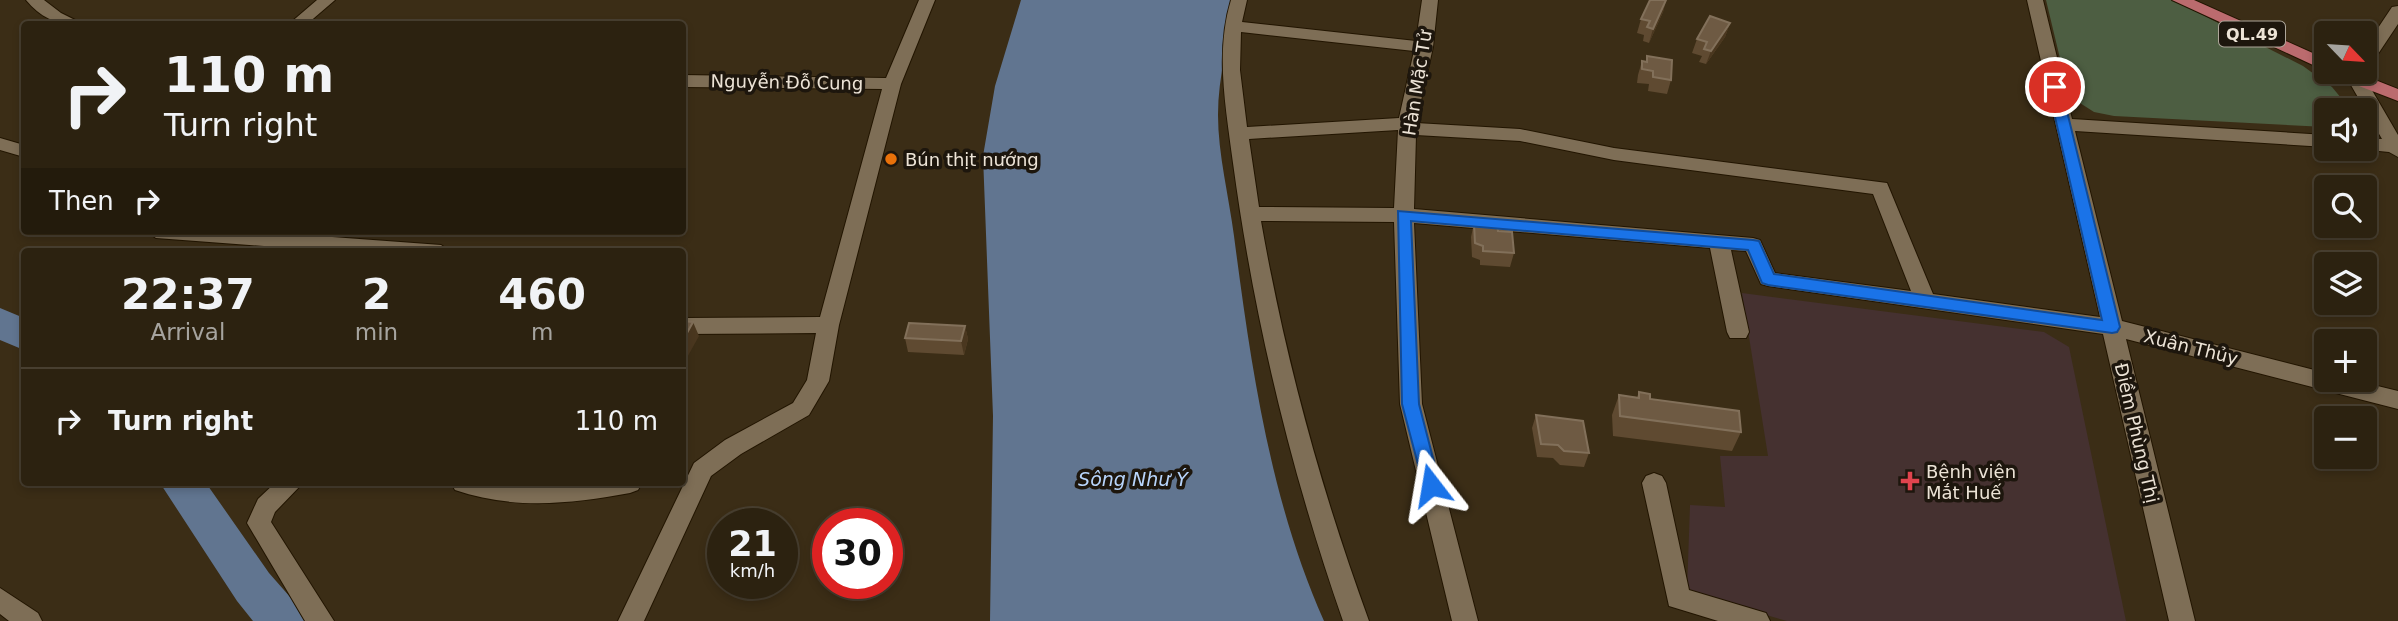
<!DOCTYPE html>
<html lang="en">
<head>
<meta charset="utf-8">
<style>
	body { margin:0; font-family:"DejaVu Sans",sans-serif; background:#382f1e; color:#f1f3f6; height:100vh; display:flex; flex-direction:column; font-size:26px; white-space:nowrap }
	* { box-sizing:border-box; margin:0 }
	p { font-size:23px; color:#a6a49f }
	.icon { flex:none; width:38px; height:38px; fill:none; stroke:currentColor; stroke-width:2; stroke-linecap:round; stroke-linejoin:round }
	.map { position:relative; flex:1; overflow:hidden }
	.drawer { position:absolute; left:21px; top:248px; width:665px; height:238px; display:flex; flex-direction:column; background:#2c2210; border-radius:7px; box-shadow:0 4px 10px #0003,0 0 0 2px #483f30 }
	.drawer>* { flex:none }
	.hud { position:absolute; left:21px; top:21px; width:665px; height:214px; border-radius:7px; box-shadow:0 4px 10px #0003,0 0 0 2px #483f30; background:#2c2210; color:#f1f3f6; overflow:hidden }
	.needle { width:46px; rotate:115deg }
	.buttons { position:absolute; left:2314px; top:21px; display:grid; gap:14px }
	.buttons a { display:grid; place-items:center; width:63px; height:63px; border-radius:7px; background:#2c2210; box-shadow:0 4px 10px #0003,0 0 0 2px #483f30; font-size:35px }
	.speed { position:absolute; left:707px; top:508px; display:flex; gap:14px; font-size:35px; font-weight:700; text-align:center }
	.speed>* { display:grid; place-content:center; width:91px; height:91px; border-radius:50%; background:#2c2210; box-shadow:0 4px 10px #0003,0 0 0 2px #483f30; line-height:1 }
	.speed small { font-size:18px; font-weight:400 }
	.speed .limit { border:10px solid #d22; background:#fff; color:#111 }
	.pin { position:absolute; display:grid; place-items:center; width:60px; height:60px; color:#fff; margin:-30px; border:4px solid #fff; border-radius:50%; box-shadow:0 2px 7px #0007 }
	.me { position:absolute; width:77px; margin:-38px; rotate:346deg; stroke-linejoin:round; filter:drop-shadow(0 0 5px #0008) }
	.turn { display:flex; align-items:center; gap:24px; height:147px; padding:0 28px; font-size:32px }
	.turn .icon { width:91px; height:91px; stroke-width:2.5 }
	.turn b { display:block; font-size:49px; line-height:60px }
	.then { display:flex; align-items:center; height:66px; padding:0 28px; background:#0003; gap:14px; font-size:26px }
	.eta { display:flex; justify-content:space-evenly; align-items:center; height:119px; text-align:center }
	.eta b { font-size:42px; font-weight:800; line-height:49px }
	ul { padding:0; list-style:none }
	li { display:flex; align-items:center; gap:21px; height:105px; padding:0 28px; border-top:2px solid #483f30 }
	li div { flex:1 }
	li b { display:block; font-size:26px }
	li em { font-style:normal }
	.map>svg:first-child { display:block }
</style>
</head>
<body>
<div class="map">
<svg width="2398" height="621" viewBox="0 0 2398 621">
	<rect width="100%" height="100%" fill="#3b2d16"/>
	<path fill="#453130" d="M1742,293L2044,332L2069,347L2126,621H1787L1687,592L1690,505L1725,507L1720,456H1768Z"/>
	<path fill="#4d5e42" d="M2046,0H2173L2303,66L2332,87L2351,110H2326V127L2114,116L2094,112L2069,96Z"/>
	<path fill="#617590" d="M1021,0H1236C1229,38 1218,76 1218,115C1218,154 1229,197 1234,236C1251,366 1270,500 1324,621H990L993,416L983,156L995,86Z"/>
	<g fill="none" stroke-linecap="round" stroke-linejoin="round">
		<path fill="#617590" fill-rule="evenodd" d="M0,308L24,318V350L0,340Z
			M160,483H206L269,573L298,606L305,621H253L237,601Z"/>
		<g stroke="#221501" stroke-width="2">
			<path id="minor" d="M26,0H44L61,13L83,24C59,26 42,19 26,0Z
				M317,0H335L307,24H289Z
				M919,0H935L901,84L839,325L829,381L809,415L741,454L711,476L644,621H618L694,463L725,440L793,403L807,380L816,333L682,334V318L820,317L882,89L682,87V75L886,78Z
				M1231,0H1247L1242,22L1416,41L1422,0H1438L1433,47L1416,123L1520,129L1614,148L1887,183L1933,294L2100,317L2027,0H2043L2072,119L2326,135V147L2075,131L2122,321L2326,373V380H2353L2398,391V409L2126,339L2195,621H2169L2103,334L1768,286L1761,284L1746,251L1731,250L1749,332L1746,338H1730L1727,332L1710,248L1414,223L1422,404L1478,621H1452L1400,404L1394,222L1261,221C1285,358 1321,490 1369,621H1343C1291,472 1254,319 1233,163C1226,109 1215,53 1231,0ZM1241,32L1414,51L1399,118L1247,127L1240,70ZM1398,130L1394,208L1259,207L1249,139ZM1416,135L1520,141L1614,160L1873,194L1911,291L1775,273L1760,240L1753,238L1414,209Z
				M2398,6V24L2370,66L2364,67V49L2392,7Z
				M2364,68L2369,72L2366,80L2398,135V157L2389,152L2359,149H2364V138L2382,139L2348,80L2351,72H2364Z
				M0,138L24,145V157L0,150Z
				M146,231H252L441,245L451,252H344L156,238Z
				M1654,473L1662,476L1666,483L1689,590L1766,613L1770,621H1718L1669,606L1642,483L1646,476Z
				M275,483H303L275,512L271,522L334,621H305L247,523L258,499Z
				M451,483H642L638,490L630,493C571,504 513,510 455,490Z
				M0,588L38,613L42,621H9L0,614Z"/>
		</g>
		<g stroke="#221501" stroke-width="2">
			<path id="major" d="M2172,0H2194L2326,59V71Z
				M2330,72H2355L2398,89V101L2333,76Z"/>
		</g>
		<use href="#minor" fill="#7e6e56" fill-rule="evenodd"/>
		<use href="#major" fill="#bb6b6e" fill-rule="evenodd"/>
	</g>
	<path fill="#5f4a31" d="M1666,0L1663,12L1649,43L1643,41L1644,35L1637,33L1641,19L1654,1Z
		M1730,23L1725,37L1706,64L1699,62L1702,56L1692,53L1697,39Z
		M1647,56L1671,80L1667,94L1648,91L1649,84L1637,83L1638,75L1642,61H1646Z
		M1474,223L1498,231L1514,253L1510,267L1480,265V260L1472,257L1471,237Z
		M965,326L968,339L964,355L908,352L905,338Z
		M1639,392L1650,399L1741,432L1732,451L1613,436L1612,415L1619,395L1637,397Z
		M1536,415L1589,453L1584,467L1560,465L1553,458L1537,457L1532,428Z"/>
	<path fill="#4a371f" d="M1666,0L1663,12L1649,43L1653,29Z
		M1730,23L1725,37L1706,64L1711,51Z
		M693,322L699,336L684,363L682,359V342Z
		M965,326L968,339L964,355L961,341Z"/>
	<path fill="#6e5a43" stroke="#82705a" stroke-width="2" d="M1650,0H1666L1653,29L1647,27L1650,21L1641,19Z
		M1710,16L1730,23L1711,51L1704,49L1707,42L1697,39Z
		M1647,56L1672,60L1671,80L1653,77V71L1642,69V61L1647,62Z
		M1474,223L1497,225L1498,231L1512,232L1514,253L1483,251V246L1475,243Z
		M682,321L693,322L682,342Z
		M909,323L965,326L961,341L905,338Z
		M1639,392L1650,394V399L1739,411L1741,432L1620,416L1619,395L1639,398Z
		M1536,415L1583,421L1589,453L1564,451L1558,445L1541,444Z"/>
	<path fill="#1a73e8" stroke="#114b97" stroke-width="2" d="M2055,82L2061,87L2120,327L2117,332L2112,333L1768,285L1762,283L1748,250L1411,221L1419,404L1440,485L1431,493L1425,491L1402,404L1398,211L1753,240L1759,241L1774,274L2102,320L2048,87Z"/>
	<circle fill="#e8710a" stroke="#1d160d" stroke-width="2.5" cx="891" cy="159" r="7"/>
	<path fill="#e0444e" stroke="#1d160d" stroke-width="2.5" d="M1906.5 470.5h7v7h7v7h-7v7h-7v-7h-7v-7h7z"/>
	<g text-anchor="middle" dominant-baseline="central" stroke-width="7" stroke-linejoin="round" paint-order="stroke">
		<rect fill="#1d160d" stroke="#aea69a" stroke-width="2" x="2219" y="21.5" width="66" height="25" rx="5"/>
		<g font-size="16" font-weight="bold" fill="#ece3d6">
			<text x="2252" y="34">QL.49</text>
		</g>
		<g font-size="18" fill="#ece3d6" stroke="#1d160d">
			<text transform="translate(787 82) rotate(1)">Nguyễn Đỗ Cung</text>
			<text transform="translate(1417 83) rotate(-81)">Hàn Mặc Tử</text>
			<text transform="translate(2191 347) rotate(14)">Xuân Thủy</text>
			<text transform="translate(2137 433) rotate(77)">Điềm Phùng Thị</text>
		</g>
		<g font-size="18" fill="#ece3d6" stroke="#1d160d" text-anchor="start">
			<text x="905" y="159">Bún thịt nướng</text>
			<text x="1926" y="471">Bệnh viện<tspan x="1926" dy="21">Mắt Huế</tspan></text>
		</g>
		<g font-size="19" font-style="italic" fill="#b8d5fc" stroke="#1d160d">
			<text x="1133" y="479">Sông Như Ý</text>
		</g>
	</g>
</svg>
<div class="buttons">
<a><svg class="needle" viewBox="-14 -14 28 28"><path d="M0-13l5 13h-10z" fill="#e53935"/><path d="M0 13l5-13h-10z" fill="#a6a49f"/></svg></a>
<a><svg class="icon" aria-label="sound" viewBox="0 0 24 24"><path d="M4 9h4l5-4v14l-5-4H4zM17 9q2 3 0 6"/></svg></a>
<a><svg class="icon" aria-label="search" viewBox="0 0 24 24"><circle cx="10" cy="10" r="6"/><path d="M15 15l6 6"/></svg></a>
<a><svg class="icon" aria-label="layers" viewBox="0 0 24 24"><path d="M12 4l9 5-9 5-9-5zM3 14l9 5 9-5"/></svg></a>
<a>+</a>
<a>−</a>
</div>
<div class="speed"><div>21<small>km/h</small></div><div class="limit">30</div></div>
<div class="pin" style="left:2055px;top:87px;background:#d93025"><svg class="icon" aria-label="arrive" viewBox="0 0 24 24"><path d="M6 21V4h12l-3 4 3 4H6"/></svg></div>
<svg class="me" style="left:1431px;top:485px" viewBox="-20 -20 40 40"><path d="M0-17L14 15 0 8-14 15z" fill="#1a73e8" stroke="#fff" stroke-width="4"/></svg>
<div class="hud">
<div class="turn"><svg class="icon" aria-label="right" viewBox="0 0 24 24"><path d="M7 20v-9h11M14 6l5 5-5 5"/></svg><div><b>110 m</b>Turn right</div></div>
<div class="then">Then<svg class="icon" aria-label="right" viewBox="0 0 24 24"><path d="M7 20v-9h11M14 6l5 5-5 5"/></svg></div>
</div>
<section class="drawer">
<div class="eta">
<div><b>22:37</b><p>Arrival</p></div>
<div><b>2</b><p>min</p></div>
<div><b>460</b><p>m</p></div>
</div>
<ul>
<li><svg class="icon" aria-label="right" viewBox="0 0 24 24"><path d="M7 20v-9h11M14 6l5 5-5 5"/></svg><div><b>Turn right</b></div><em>110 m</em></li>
</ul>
</section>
</div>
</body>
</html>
